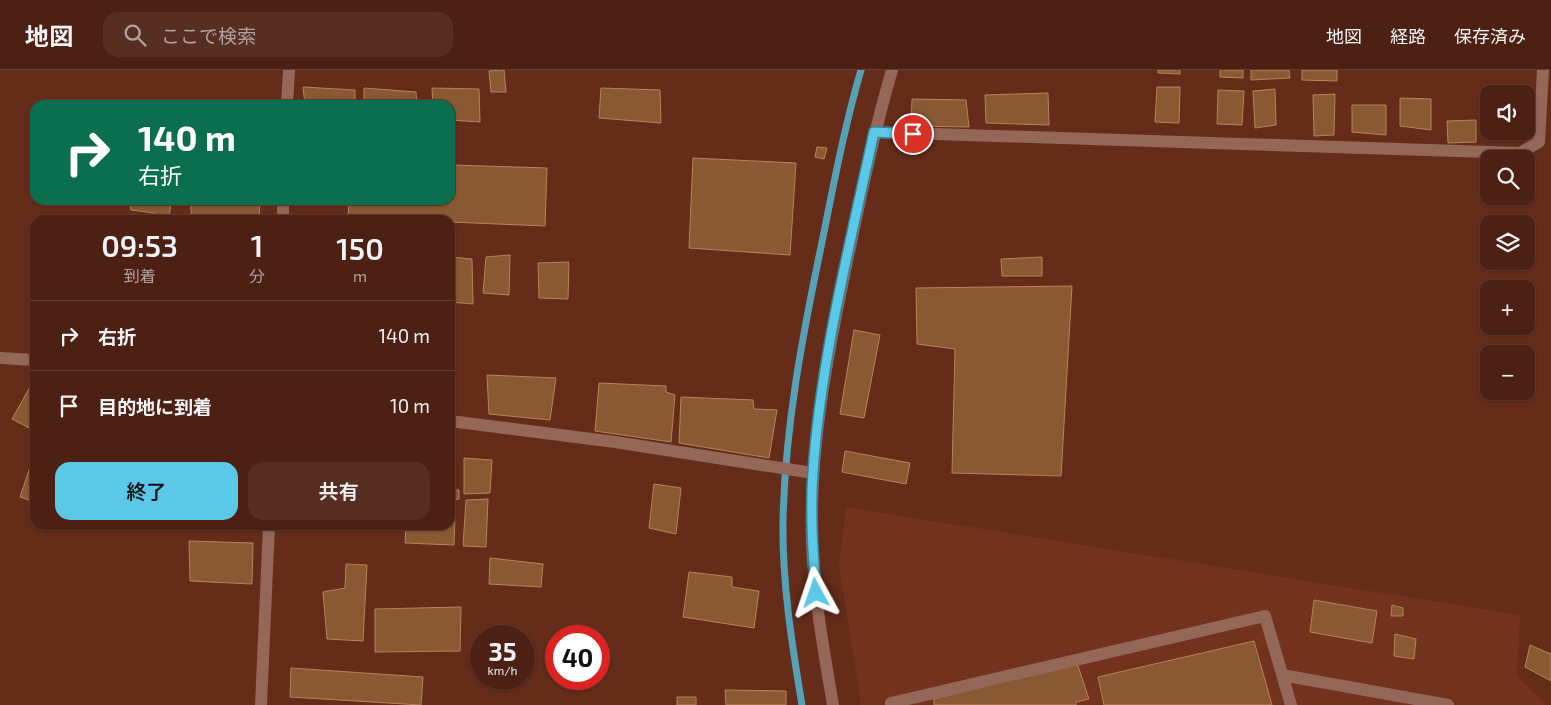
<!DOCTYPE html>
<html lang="ja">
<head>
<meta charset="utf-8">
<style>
	body { margin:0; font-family:"Exo 2","Noto Sans JP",sans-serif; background:#562e22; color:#f1f3f6; height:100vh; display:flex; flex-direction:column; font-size:19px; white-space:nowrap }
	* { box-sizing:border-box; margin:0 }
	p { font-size:16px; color:#b2a3a0 }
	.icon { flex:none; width:28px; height:28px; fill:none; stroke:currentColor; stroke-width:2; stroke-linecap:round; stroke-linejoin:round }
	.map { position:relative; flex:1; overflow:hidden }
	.sheet { position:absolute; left:30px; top:145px; width:425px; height:315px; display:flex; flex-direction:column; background:#4c2114; border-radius:15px; box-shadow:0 1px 4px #0004,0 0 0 1px #633e34 }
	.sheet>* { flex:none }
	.hud { position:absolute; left:30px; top:30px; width:425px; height:105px; border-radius:15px; box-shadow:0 1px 4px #0004,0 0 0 1px #633e34; background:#0b6e4f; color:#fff; overflow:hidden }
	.controls { position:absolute; left:1480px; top:15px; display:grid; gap:10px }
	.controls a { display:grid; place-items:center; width:55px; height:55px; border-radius:10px; background:#4c2114; box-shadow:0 1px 4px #0004,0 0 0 1px #633e34; font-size:25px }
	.speed { position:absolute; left:470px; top:555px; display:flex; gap:10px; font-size:25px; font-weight:700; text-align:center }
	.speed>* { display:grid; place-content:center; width:65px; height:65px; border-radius:50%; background:#4c2114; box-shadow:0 1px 4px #0004,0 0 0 1px #633e34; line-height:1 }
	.speed small { font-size:12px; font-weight:400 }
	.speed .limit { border:8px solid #d22; background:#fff; color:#111 }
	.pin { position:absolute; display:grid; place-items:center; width:42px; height:42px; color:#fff; margin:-21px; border:2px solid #fff; border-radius:50%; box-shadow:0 1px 5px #0007 }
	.me { position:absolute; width:55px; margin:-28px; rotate:355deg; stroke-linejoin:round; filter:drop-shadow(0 0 4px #0008) }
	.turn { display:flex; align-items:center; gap:18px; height:105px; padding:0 25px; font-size:22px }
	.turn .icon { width:65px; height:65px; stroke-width:2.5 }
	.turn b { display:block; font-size:35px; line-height:42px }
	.eta { display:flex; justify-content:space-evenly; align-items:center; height:85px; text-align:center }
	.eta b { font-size:30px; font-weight:600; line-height:35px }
	.cta { display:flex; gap:10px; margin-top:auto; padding:10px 25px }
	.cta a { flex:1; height:58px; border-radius:15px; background:#5ac8e6; color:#111; font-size:20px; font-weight:600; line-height:58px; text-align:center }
	.cta a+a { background:#562e22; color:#f1f3f6 }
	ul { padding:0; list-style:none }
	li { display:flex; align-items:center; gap:15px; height:70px; padding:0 25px; border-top:1px solid #633e34 }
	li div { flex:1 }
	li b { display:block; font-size:19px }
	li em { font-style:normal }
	header { display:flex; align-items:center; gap:30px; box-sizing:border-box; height:70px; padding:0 25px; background:#4c2114; border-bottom:1px solid #633e34 }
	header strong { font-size:24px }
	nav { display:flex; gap:28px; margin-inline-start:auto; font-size:18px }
	.search { width:350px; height:45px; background:#562e22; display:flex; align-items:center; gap:12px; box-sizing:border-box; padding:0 18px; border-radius:15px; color:#b2a3a0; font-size:19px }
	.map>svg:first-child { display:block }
</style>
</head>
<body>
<header>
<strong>地図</strong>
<div class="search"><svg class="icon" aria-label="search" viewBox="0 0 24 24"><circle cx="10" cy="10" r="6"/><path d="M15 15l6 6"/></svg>ここで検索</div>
<nav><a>地図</a><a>経路</a><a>保存済み</a></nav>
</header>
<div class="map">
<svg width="1551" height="635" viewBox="0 0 1551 635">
	<rect width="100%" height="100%" fill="#652c1a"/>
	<path fill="#72321d" d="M846,437L1520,545L1517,606L1547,635H861L839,495Z"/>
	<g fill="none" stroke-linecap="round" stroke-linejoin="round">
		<path stroke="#55a1b6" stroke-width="7" d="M802,635C792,575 782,512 783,451C785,358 802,268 821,177C833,118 844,58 861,0"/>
	</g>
	<path fill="#885933" stroke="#b88359" d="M504,0L506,22H491L489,1Z
		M1158,0H1180V4L1158,3Z
		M1220,0H1243V8L1220,7Z
		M1251,0H1289L1290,8L1251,10Z
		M1302,0H1337V11L1302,10Z
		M303,17L355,20V35H305Z
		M1157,17H1180L1179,53L1155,52Z
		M364,18L416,22L417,35H364Z
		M432,18L479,19L480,52L450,50V35H433Z
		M601,18L660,20L661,53L599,48Z
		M1275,19L1276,55L1255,58L1253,21Z
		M1218,20L1244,21L1242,55L1217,54Z
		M1048,23L1049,55L986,53L985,25Z
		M1335,24L1334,65L1314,66L1313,25Z
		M1400,28L1431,29V60L1400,56Z
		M912,29L966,30L969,57L911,56Z
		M1352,35H1386V65L1352,62Z
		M1526,35H1530L1527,68H1488L1489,50V61H1526Z
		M1476,50V72L1448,73L1447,51Z
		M817,77L827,78L824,89L815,87Z
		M693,88L796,93L790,185L689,178Z
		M450,95L547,98L545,156L450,152V150L348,148L349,130H450Z
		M129,130H171L169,149L154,150V143L131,140Z
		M190,130H260L259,150H192Z
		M510,185L509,225L483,223L486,187Z
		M450,187L472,189L473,234L450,232Z
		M1042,187V206H1002L1001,189Z
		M569,192L568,229L539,228L538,193Z
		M1072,216L1061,406L952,403L955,279L917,274L916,218Z
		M854,260L880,265L864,348L840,344Z
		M487,305L556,308L550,350L489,344Z
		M599,313L666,316V322L675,325L671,372L595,361Z
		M30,317L35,319V361L12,349Z
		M681,327L753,330L754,339L777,340L769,388L679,373Z
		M845,381L910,393L906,414L842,402Z
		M464,388L492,390L490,423L464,424Z
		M30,397L35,398V432L20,427Z
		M654,414L681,418L676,464L649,458Z
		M450,420H459V429L450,430Z
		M488,429L486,477L463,476L466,430Z
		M450,445H455L454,475L405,473L406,455H450Z
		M189,471L253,473L252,514L190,511Z
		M490,488L543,494L541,517L489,514Z
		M346,494L367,495L363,571L327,569L323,522L345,518Z
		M689,502L732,507V517L759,521L754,558L683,547Z
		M1314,530L1377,541L1372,573L1310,562Z
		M1392,535L1403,538V546H1391Z
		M461,537L460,581L375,582V539Z
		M1395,564L1416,569L1414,589L1394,586Z
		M1254,571L1272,635H1104L1098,607Z
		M1530,575L1551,584V611L1525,597Z
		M1077,593L1089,629L1076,632V635H934V629Z
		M291,598L423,607L421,635L290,627Z
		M725,620L786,621V635H726Z
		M677,627H696V635H677Z"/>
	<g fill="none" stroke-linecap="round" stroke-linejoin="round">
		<path stroke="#956759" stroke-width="12" d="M287,35L289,0
			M874,62L1520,83L1539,72L1543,0
			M283,150V130
			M0,288L35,290
			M450,351L615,372L813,403
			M1282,605L1448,635
			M261,635L269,455
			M833,635C824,582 814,528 812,473C809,379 827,287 846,196C860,130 873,65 892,0
			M891,635V633L1265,546L1291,635"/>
	</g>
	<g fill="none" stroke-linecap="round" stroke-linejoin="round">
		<g stroke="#3a8296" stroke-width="12">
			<path id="route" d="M816,523C813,483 810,442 813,402C821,287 850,175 874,62L913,64"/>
		</g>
		<use href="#route" stroke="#5ac8e6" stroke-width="9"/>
	</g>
</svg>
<div class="controls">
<a><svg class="icon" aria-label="sound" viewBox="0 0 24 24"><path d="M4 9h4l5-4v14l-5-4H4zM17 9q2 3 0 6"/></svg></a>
<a><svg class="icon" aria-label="search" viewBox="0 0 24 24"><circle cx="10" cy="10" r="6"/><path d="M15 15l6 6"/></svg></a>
<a><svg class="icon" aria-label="layers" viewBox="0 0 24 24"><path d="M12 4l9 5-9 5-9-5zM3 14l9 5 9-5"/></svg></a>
<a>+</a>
<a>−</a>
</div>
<div class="speed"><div>35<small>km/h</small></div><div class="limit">40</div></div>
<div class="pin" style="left:913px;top:64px;background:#d93025"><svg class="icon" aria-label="arrive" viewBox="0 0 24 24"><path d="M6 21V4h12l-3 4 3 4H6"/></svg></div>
<svg class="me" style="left:816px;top:523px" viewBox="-20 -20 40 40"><path d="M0-17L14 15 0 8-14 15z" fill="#5ac8e6" stroke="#fff" stroke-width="4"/></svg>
<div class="hud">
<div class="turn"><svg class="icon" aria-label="right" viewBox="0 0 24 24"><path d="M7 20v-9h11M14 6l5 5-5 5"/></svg><div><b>140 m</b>右折</div></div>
</div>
<section class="sheet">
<div class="eta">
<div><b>09:53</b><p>到着</p></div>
<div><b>1</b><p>分</p></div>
<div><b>150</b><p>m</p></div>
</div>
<ul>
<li><svg class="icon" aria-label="right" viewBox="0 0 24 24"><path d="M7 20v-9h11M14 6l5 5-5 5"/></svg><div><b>右折</b></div><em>140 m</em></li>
<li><svg class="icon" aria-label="arrive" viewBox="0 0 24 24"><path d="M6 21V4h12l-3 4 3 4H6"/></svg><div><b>目的地に到着</b></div><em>10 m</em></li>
</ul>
<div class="cta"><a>終了</a><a>共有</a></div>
</section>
</div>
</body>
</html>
